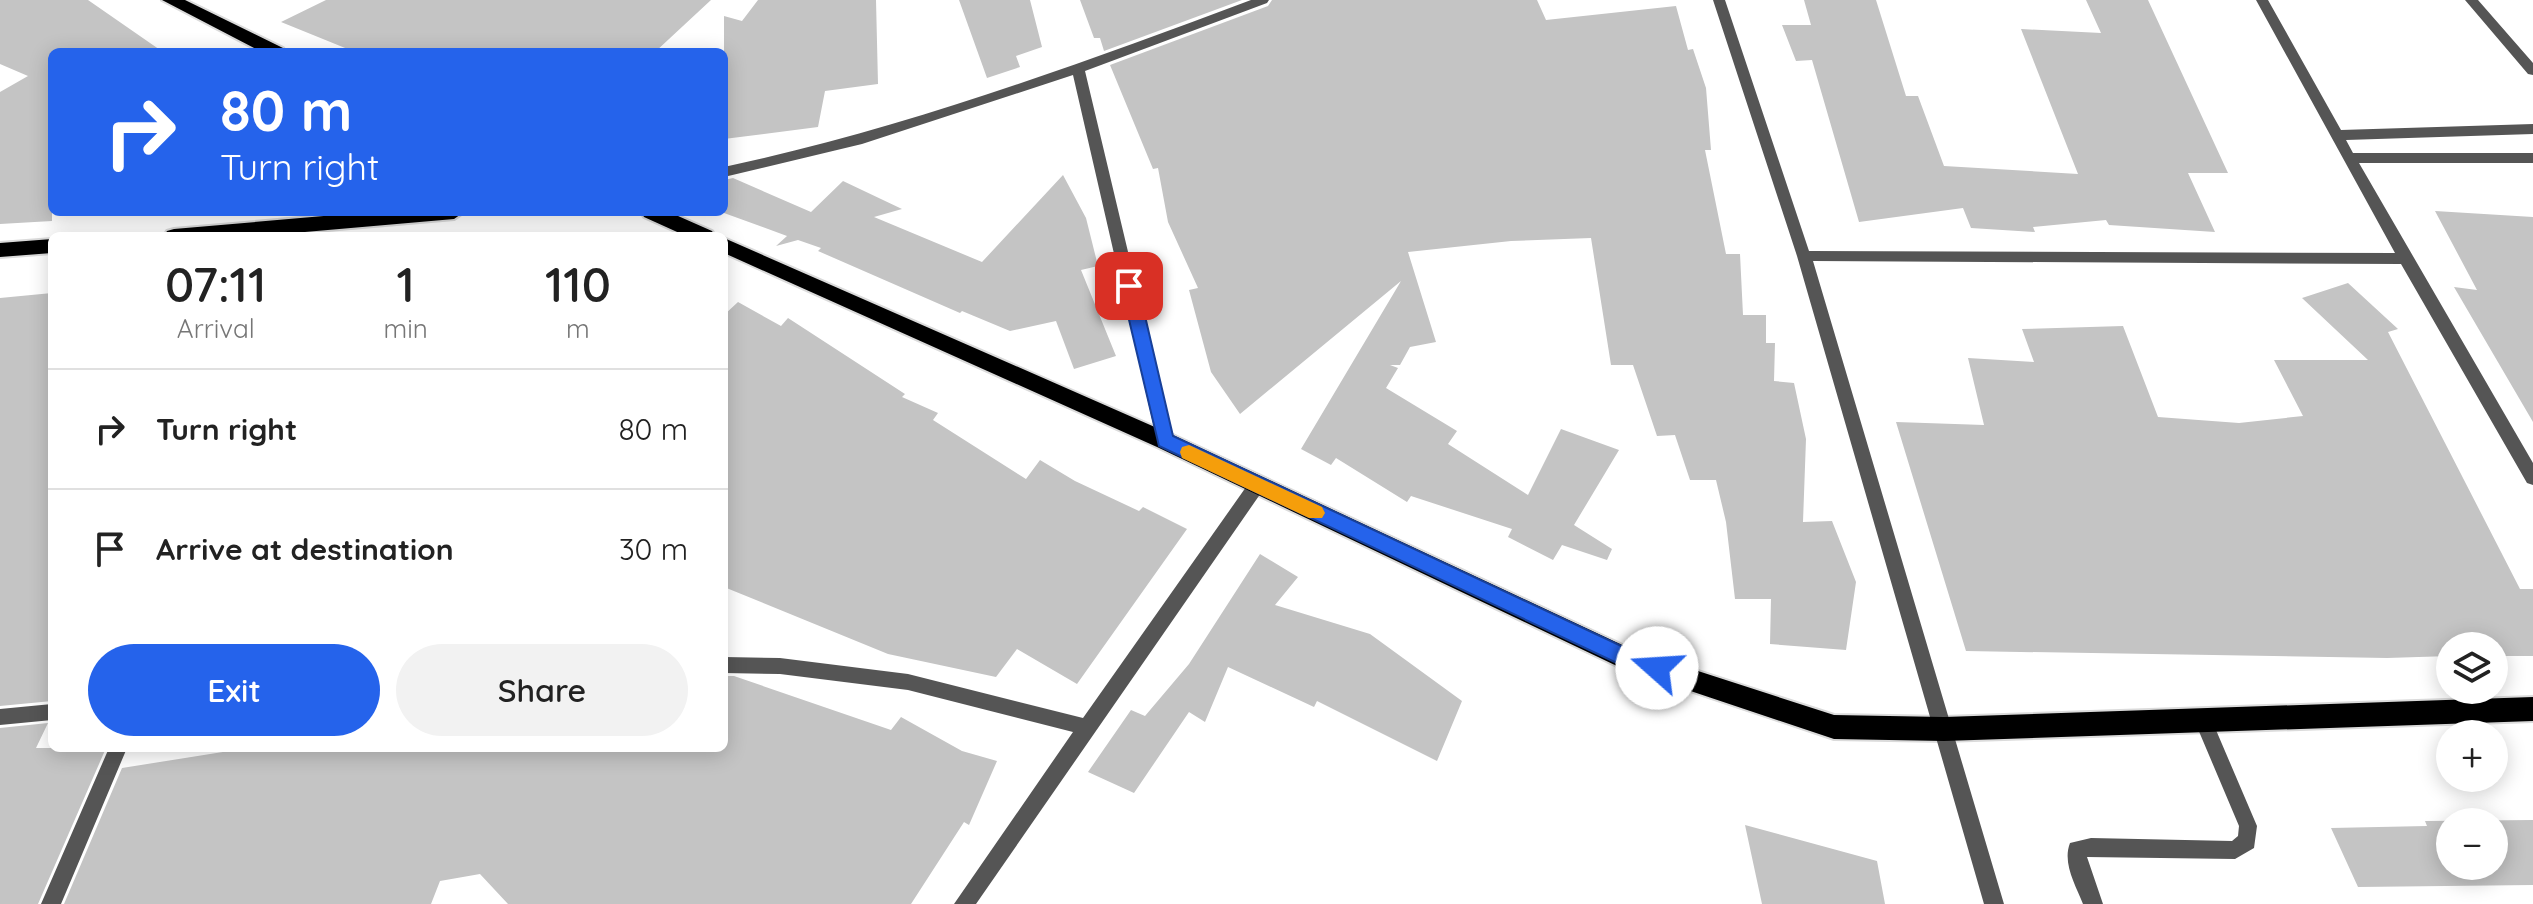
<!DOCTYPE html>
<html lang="en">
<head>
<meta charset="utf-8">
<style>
	body { margin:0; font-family:Quicksand,sans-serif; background:#f2f2f2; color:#222; height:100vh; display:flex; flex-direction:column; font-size:30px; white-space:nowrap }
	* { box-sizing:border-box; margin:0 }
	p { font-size:26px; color:#767676 }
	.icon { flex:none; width:44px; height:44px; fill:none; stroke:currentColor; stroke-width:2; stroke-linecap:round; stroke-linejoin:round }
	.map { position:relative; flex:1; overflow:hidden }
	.drawer { position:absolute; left:48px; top:232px; width:680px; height:520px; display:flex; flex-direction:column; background:#fff; border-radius:12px; box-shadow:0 4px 20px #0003 }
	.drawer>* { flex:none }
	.hud { position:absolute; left:48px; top:48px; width:680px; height:168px; border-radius:12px; box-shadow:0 4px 20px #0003; background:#2563eb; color:#fff; overflow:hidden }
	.buttons { position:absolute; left:2436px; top:632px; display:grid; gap:16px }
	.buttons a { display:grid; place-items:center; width:72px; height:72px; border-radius:50%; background:#fff; box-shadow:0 4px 20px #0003; font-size:40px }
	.pin { position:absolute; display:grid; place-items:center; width:68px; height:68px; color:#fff; margin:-34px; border-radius:16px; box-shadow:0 4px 12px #0006 }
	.me { position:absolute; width:88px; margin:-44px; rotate:289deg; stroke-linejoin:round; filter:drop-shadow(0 0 6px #0008) }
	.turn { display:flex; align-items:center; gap:28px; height:168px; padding:0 40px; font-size:36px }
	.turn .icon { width:104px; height:104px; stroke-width:2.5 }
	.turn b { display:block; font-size:56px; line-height:68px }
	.eta { display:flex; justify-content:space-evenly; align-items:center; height:136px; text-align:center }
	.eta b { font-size:48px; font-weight:600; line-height:56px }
	.cta { display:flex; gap:16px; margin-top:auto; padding:16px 40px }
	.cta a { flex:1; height:92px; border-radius:48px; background:#2563eb; color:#fff; font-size:32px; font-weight:600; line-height:92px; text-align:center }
	.cta a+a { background:#f2f2f2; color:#222 }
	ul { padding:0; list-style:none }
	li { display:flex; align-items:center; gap:24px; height:120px; padding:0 40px; border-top:2px solid #e0e0e0 }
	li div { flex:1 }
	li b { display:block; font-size:30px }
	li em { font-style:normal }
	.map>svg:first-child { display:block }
</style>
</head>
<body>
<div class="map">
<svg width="2533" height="904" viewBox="0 0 2533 904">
	<rect width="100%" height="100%" fill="#fff"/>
	<path fill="#c4c4c4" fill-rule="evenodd" d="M0,0H88L163,52H52V221L0,224V92L28,76L0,64Z
		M326,0H711L655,52H355L281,22Z
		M758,0H876L878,84L825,91L818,127L724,139V16L742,21Z
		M959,0H1030L1042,47L1016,56L1020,67L987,78Z
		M1080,0H1242L1104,51L1100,38H1094Z
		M1272,0H1537L1546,20L1676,6L1688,50L1693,49L1706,88L1711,150H1705L1726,254H1740L1743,315H1766V343H1775L1774,381L1794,383L1806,439L1803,522L1832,521L1856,582L1846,650L1770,644L1771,599H1735L1726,522L1716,480H1690L1675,435L1657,436L1633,365H1611L1591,238L1511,241L1408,252L1436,342L1410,347L1400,365H1390L1398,368L1386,388L1457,431L1448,444L1528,495L1561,429L1619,450L1574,525L1612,549L1607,560L1562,545L1553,560L1508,537L1512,529L1411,496L1407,502L1336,458L1331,465L1301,449L1401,281L1240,414L1211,372L1189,290L1198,288L1168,222L1158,168L1153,169L1110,65L1268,6Z
		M1804,0H1876L1906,96H1918L1944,166L2078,174L2021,29L2101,33L2086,0H2148L2228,173H2188L2215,232L2109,225L2106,220L2033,227L2035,232L1971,228L1963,208L1859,222L1812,60L1796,61L1782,25H1811Z
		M1063,175L1086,218L1098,266L1081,270L1116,356L1074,369L1056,321L1010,331L962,311L960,313L818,251L821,248L798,240L776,246L787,236L724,213V180L733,178L811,212L843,181L902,209L874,217L982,262Z
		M2435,211L2533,217V422L2454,287L2477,290Z
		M2348,283L2398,329L2388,332L2520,589H2533V656H2494V646H2450V656L2387,658L1966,651L1896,422L1984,425L1968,358L2034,362L2022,329L2123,326L2158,417L2239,423L2303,416L2274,360H2368L2302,298Z
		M52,293V701L0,706V298Z
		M738,302L781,326L788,318L905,394L902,397L938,413L933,420L1026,479L1040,460L1075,481L1139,511L1143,507L1187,529L1077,684L1017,649L996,677L888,654L724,587V315Z
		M1260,554L1298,577L1275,605L1370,634L1462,701L1437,761L1317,701L1314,707L1228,667L1205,722L1189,712L1134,793L1088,772L1131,710L1145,716L1189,664Z
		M724,676H734L891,730L901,717L962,751L997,761L969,825L964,822L911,904H508L480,874L440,881L431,904H64L122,768L248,748H724Z
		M48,723L36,748H106L38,904H0V728Z
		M2533,820V885L2358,887L2331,828L2427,826L2425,821ZM2450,822H2494V866H2450Z
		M1745,825L1877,861L1885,904H1762Z"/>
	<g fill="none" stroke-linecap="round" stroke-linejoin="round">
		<g stroke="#dbdbdb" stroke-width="4">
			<path id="trunk" d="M162,0H185L283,48L286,52H262Z
				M370,212H464L454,219L259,236H164L167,231L174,229Z
				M641,212H669L712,231L715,236H686L644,217Z
				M724,238L1173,435L1633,650L1834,715L1944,717L2533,697V721L1944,741L1834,739L1619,667L1157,447L724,253Z
				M52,239V253L0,257V243Z"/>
		</g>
		<path fill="#555" fill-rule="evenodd" d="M2465,0H2478L2533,63V75L2528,74Z
			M2204,714L2210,716L2257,826L2254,848L2235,859L2087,857L2103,904H2083C2076,886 2062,863 2070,843L2091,838L2232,841L2238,836L2239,826L2195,722L2198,716Z"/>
		<path fill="#555" fill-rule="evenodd" d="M1251,0H1269L1267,3L1085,71L1173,441L1171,446H1159L1157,441L1073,75L862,144L724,177V167C906,128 1077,65 1251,0Z
			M1713,0H1725L1809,251L2395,253L2256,0H2268L2341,130L2533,124V134L2346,140L2353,153H2533V163H2359L2533,463V485L2527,483L2401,264L1813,261L2004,904H1984L1797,256Z
			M1257,478L1263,480L1265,485L1263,490L976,904H954L1073,732L908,690L780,674L724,673V657L780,658L908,674L1083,718L1251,480Z
			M52,704V720L0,725V709Z
			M109,748H127L61,904H41Z"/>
		<use href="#trunk" fill="#000" fill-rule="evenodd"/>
	</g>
	<path fill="#2563eb" stroke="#184099" stroke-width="2" d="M1129,279L1138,286L1173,436L1632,651L1664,661L1667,668L1664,674L1657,677L1621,665L1159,446L1121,286Z"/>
	<path fill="#f59e0b" d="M1189,445L1322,507L1325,513L1322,518H1309L1182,458L1180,452L1182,447Z"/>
</svg>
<div class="buttons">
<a><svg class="icon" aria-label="layers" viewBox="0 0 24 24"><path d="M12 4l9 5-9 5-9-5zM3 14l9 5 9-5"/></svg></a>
<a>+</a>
<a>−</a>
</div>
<div class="pin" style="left:1129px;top:286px;background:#d93025"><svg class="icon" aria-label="arrive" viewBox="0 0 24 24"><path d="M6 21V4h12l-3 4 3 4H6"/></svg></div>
<svg class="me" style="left:1657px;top:668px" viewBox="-20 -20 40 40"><circle r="19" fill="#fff"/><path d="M0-13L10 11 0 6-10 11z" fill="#2563eb"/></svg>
<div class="hud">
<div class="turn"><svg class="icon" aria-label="right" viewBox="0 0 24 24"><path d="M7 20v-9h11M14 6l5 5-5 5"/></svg><div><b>80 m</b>Turn right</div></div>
</div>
<section class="drawer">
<div class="eta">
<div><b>07:11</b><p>Arrival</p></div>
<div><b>1</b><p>min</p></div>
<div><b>110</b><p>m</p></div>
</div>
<ul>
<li><svg class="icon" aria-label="right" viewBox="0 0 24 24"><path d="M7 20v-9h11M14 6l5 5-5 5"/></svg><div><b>Turn right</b></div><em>80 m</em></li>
<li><svg class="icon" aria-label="arrive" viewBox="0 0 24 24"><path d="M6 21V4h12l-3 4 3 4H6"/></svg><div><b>Arrive at destination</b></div><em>30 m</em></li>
</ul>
<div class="cta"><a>Exit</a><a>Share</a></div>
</section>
</div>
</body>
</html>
